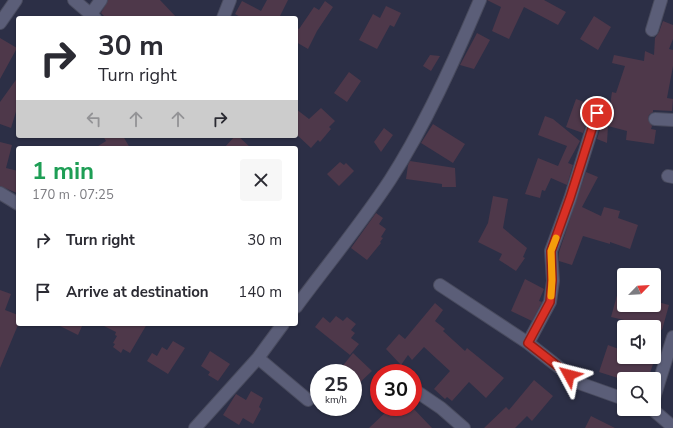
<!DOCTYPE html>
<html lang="en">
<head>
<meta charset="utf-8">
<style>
	body { margin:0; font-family:"Nunito Sans",sans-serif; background:#f7f7f7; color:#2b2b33; height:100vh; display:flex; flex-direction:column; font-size:15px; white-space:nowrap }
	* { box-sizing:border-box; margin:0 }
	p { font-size:13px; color:#7c7c81 }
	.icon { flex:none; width:22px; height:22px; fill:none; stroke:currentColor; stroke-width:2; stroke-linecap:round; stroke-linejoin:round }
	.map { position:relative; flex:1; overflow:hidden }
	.side { position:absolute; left:16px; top:146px; width:282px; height:180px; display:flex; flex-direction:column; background:#fff; border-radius:4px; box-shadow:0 1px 3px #0004 }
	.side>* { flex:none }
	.guide { position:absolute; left:16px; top:16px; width:282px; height:122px; border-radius:4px; box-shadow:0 1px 3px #0004; background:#fff; color:#2b2b33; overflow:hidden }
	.needle { width:26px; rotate:65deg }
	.buttons { position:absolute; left:617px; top:268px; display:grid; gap:8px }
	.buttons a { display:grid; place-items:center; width:44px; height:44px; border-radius:4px; background:#fff; box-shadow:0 1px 3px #0004; font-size:20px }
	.speed { position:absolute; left:310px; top:364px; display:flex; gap:8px; font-size:20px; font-weight:700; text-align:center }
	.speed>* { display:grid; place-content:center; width:52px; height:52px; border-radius:50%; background:#fff; box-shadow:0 1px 3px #0004; line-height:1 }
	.speed small { font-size:10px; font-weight:400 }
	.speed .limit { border:6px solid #d22; background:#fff; color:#111 }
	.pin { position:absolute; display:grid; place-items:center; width:34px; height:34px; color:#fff; margin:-17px; border:2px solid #fff; border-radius:50%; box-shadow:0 1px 4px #0007 }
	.me { position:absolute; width:44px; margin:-22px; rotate:308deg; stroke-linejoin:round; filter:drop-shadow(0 0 3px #0008) }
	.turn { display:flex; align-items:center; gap:14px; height:84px; padding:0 16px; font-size:18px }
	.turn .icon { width:52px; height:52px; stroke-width:2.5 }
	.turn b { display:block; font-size:28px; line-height:34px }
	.lanes { display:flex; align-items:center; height:38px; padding:0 16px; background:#0003; justify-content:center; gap:20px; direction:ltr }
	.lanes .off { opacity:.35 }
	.round { display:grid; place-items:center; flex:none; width:42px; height:42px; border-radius:4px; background:#f7f7f7 }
	.head { display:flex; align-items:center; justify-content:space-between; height:68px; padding:0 16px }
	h1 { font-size:24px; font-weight:700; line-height:30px; color:#1e9e55 }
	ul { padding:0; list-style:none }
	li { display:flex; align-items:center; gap:12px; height:52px; padding:0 16px }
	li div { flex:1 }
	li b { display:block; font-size:15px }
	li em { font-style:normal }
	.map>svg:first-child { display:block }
</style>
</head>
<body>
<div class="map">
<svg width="673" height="428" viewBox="0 0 673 428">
	<rect width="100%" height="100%" fill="#2c2f46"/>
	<path fill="#4e384a" d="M108,0H160L177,18H106L101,13Z
		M267,0H288L279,18H242L235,14L242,1L261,11Z
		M544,0L566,12L558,25L524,7L509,39L492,31L501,7L487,0Z
		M325,1L333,7L317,31L308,49L296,42V27L299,29L314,7L319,10Z
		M386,6L401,13L394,27L390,25L377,49L359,40L373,14L380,18Z
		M594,16L611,27L598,50L580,39Z
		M663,21L673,25V39L669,49L673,50V66L667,98L673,99L672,111L653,110V112L649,115L648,119L652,126L651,129L656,130L654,144L626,140L627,131L608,126L607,143L597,139L604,115L603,109L609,112L612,92L616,93L625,66L612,63L614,55L644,61L645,51L654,55L655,38L659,32Z
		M477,33L490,40L474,69L460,65Z
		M0,38L17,48L0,79Z
		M430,55L440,56L431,71L423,66Z
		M349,72L361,81L347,102L334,93Z
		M18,77V105L11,128L0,124V102Z
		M576,99L595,106L590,111L583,133L566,127Z
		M321,108L335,121L329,127L331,129L320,142L318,140L311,148L296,134V109L309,119Z
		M545,116L553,119L580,141L568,163L573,165L567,185L551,178L545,191L542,190L540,198L525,194L538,158L558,166L567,146L538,135Z
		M433,124L465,144L453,163L421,143Z
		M384,128L393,135L381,152L374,142Z
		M103,136H123L130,148H95L106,141Z
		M235,136H238L251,148H224Z
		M0,142L12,145L6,168L18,171L17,193L0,186Z
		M410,161L455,168L456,187H442V184L406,179L408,165Z
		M340,162L344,165L346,163L354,171L339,186L327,174Z
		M586,172L598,177L582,207L601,216L604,207L620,211L618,218L638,225L630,249L610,242V244L583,236L572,265L559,261V252Z
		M493,196L508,199L503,228L527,248L523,257L525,258L516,271L499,260L502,254L478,242L488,223Z
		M376,213L383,218L379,224L386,229L381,237L383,238L380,242L381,243L367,260L351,248Z
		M525,279L544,289L539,301L542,302L532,321L511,311Z
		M621,281H624V305H654V301L669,305L662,330L654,327L611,317Z
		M0,290L11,294L5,310L18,315V325L0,368Z
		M435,303L443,310L435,321L445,329L443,331L465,351L467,348L504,378L486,398L469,382L452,401L447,397L445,399L434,389L450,371L424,347L412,360L408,355L401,365L386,349L399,334L405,339Z
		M336,316L343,321L347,317L356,324L351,330L355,333L351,338L359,344L350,355L315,327L323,317L330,323Z
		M56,324H83L78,335Z
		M100,324H147L130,353L123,349L121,353L113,347L115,344L113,343L117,336L115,335L116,332Z
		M173,341L185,348L168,374L147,361L152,353L157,356L162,347L167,350Z
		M608,345L624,351V357H642L654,361L648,379H621L599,372Z
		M210,351L230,364L218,381L208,375L210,372L201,366Z
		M353,353L372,371L353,389V373H337Z
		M534,380L553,396L532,421L527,416L515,428H484L506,407L509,410Z
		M251,391L263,398L259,407L261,409L253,424L243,418L239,425L223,415L236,394L246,400Z
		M394,407H412L432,428H369L388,410L389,412Z
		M591,416L615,428H585Z"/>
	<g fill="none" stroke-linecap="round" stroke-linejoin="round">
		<g stroke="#494b5e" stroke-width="14">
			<path id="street" d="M74,0L95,18
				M91,14L101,0
				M223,18L230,0
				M0,23L16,0
				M652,30L661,0
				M655,119L673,120
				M668,176L673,177
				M0,193L18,204
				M440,285L528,343L579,383L624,399
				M296,307C327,265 361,224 390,180C425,126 455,59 480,0
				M283,324L258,358L308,400
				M528,343L550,302L553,281L551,251L570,199L597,113
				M413,389L441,408L464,428
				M654,398L673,337
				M652,409L673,427
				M195,428L258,358"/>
		</g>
		<use href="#street" stroke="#5b5e78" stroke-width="12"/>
	</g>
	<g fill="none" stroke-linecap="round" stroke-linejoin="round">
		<g stroke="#8d1f18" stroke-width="10">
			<path id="route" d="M569,375L528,343L550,302L552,280L551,251L570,198L597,113"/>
		</g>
		<use href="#route" stroke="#d93025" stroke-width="7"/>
		<path stroke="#f59e0b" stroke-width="7" d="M551,296L552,280L551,251L556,238"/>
	</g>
</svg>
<div class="buttons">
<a><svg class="needle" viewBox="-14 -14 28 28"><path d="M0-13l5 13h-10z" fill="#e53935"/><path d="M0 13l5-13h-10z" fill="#7c7c81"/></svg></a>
<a><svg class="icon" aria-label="sound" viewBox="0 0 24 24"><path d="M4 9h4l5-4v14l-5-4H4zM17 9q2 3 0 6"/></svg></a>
<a><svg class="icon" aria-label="search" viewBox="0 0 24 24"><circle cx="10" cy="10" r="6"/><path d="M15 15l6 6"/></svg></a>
</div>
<div class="speed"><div>25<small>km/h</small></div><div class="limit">30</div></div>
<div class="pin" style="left:597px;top:113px;background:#d93025"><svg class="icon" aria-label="arrive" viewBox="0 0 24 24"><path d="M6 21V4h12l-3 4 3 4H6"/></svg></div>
<svg class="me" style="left:569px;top:375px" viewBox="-20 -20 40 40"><path d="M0-17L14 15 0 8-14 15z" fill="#d93025" stroke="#fff" stroke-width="4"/></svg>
<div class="guide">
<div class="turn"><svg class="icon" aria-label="right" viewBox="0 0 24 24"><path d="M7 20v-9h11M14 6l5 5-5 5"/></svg><div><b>30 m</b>Turn right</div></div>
<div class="lanes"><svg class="icon off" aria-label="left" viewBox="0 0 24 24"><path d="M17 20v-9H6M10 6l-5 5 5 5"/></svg><svg class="icon off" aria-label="ahead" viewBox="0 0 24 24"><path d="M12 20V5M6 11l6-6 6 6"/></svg><svg class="icon off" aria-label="ahead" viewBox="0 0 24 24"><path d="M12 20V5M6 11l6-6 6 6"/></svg><svg class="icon" aria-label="right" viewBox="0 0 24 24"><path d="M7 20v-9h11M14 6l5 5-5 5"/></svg></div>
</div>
<section class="side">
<div class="head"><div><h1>1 min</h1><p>170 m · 07:25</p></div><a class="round"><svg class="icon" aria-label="close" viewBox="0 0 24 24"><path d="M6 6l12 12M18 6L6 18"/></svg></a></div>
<ul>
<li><svg class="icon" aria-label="right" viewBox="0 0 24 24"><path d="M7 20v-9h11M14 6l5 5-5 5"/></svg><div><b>Turn right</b></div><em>30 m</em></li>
<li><svg class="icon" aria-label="arrive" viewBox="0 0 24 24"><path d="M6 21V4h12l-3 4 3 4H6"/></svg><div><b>Arrive at destination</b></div><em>140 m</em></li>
</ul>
</section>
</div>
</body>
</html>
